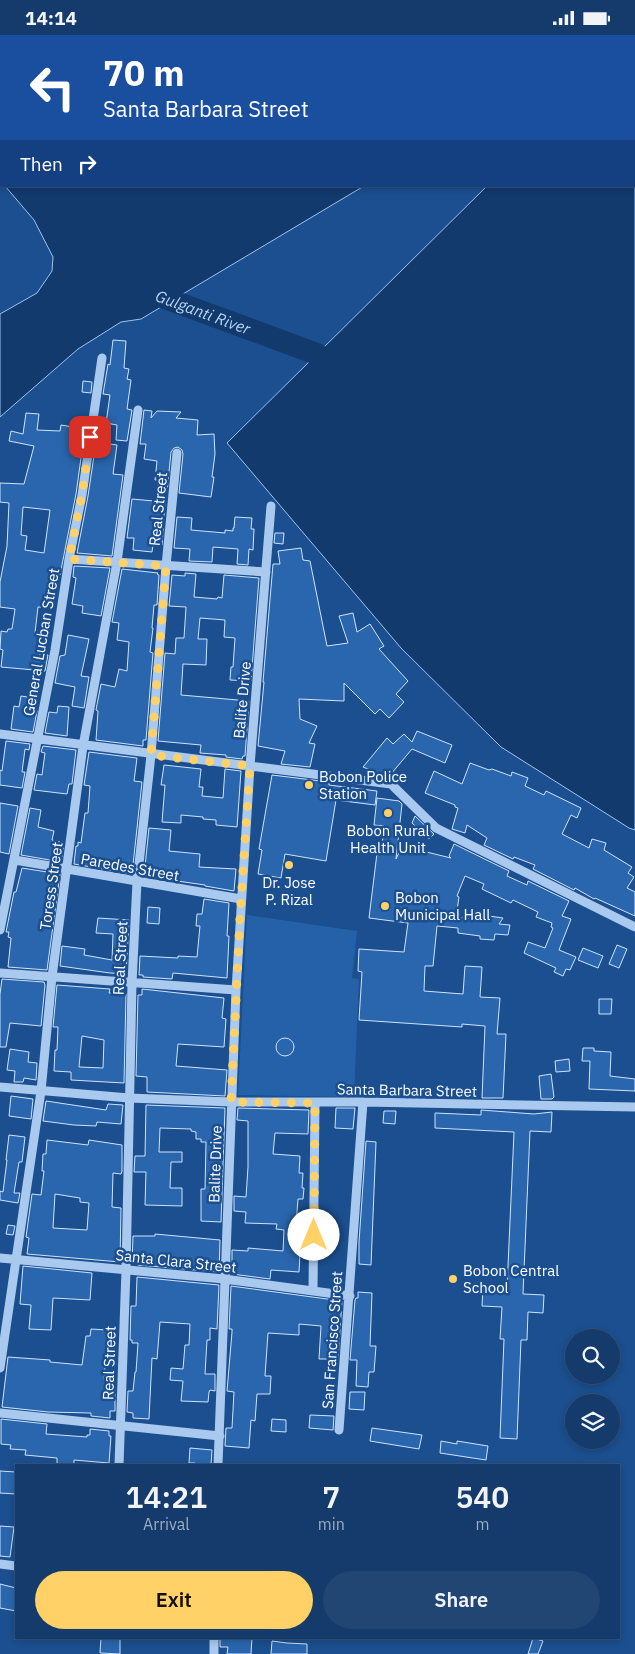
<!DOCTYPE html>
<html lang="en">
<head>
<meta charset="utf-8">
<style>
	body { margin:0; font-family:"IBM Plex Sans",sans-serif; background:#214673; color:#f1f3f6; height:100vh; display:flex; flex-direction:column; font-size:19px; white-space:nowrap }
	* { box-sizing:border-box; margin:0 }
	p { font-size:16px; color:#9dadc1 }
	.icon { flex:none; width:28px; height:28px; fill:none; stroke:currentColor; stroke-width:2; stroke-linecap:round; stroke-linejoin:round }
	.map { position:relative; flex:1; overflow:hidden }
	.sheet { position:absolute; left:15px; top:1429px; width:605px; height:175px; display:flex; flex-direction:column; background:#143b6b; border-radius:0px; box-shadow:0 2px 8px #0003,0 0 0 1px #33557e }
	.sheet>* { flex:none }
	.top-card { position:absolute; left:0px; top:0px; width:635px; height:152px; box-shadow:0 2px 8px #0003,0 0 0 1px #33557e; background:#1a4fa0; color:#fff; overflow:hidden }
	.tools { position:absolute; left:565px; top:1294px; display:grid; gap:10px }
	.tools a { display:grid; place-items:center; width:55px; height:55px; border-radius:50%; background:#143b6b; box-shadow:0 2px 8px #0003,0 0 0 1px #33557e; font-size:25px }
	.pin { position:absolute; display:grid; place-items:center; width:42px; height:42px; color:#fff; margin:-21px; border-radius:10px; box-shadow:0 2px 8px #0006 }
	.me { position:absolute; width:55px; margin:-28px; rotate:0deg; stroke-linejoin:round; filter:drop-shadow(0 0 4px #0008) }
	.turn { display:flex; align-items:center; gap:18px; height:105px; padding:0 20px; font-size:22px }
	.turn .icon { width:65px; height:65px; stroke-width:2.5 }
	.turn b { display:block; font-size:35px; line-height:42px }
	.then { display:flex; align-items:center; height:48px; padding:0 20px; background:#0003; gap:10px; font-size:19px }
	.eta { display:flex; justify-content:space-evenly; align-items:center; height:85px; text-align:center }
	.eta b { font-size:30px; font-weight:600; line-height:35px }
	.cta { display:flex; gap:10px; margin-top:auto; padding:10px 20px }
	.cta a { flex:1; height:58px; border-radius:30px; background:#ffd166; color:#111; font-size:20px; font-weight:600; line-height:58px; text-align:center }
	.cta a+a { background:#214673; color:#f1f3f6 }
	.status { display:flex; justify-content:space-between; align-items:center; height:35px; padding:0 25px; background:#143b6b; direction:ltr }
	.status svg { height:14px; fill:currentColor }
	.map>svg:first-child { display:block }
</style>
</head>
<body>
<div class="status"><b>14:14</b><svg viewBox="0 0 49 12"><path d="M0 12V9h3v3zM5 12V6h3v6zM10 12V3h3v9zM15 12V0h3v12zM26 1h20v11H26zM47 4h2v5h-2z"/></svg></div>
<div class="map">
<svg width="635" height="1619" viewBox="0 0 635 1619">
	<rect width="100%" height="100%" fill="#1b4f8f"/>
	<path fill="#2461a8" d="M247,880L357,896L352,943L359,944L354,1062L238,1060Z"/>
	<path fill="#123a6d" stroke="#9cc4f0" d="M0,0H100L101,1H1V147L0,145Z
		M610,0H635V795L629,793L501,712L401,613L227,408L487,151H634V1H609Z
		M5,151H364L141,284L121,287L78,314L0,382V279L37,258L52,236L53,222L34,185Z"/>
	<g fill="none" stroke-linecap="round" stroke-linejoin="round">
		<path stroke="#123a6d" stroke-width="22" id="s1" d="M143,255L317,319"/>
	</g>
	<path fill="#2a66ad" stroke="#cfe3fa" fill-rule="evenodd" d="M113,305L126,306L124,333L129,334L127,344L131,345L127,374L132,375L127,406L116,405L117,390L106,388L110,360L103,359L108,329L110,330Z
		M83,346L92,347L91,358L82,357Z
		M144,375L152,376L151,383L157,376L181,377L176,383L198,385L197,400L214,399L215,419L212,442H214L211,462L179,458L183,419L182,415L178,412L174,413L171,417L167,457L157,455L158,445H155L157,426L144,424L146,409H140Z
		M26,378L39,379L37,395L60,396L61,390L85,394L76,459L60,540H56L54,573L38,572L35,598L41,599L39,619L48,620L45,636L1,632L3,615L0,614L1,596L7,597L8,594H12L15,574L0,572V547L7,511L9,468L0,467V448L24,449L34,411L9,406L11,396L23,399ZM23,472L50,475L44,518L25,515L27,501L21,500Z
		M96,407L117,410L113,439L123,440L112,521L77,518L88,461Z
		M132,464L165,467L162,510H153L152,517L133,515L134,503H127Z
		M177,482L192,483L191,495L225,498V495L233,496V493H234L235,482L252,483L251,494H254L253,515L249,514L248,530L237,529L238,514L213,512L212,527L189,526L190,514L174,513Z
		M275,498H284L283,509L274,508Z
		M301,513L303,525L310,526L327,611L348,608L339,581L353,578L357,597L370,589L384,611L379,614L408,646L396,659L404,667L389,683L380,674L375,679L344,648V666L299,664L300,684L317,691L309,708L315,709L310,732L281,729L285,716L258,711L264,647H263L273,529H280L278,516Z
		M74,531L110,533L101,581L82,578L83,571L72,569L76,543L73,542Z
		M122,534L158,538L157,539L159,540L157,570H154L152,593H153L150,617L153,618L146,705H143V711L96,705L98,676L96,675L101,649L115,652L119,634L127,636L129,607L117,605L119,588L112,587Z
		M185,538L196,539L194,562L217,564L218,562L222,563L224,540L259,543L251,646L230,645L231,632H233L235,603L224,602L225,585L200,583L198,604H207L206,630L183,629L181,660L249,666L245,721H243L242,724L226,722V720L200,718L201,710L158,706L165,618L175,619L176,603H184L186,572L169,571L172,540L185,541Z
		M68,600L89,604L81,641L89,642L84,673L72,671L75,652L55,648L60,621L65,620Z
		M21,661L34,663L32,674H36L37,676L33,697L11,694L14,671L19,672Z
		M58,671L69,672L67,701L45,698L49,677L57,678Z
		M417,696L452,710L445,728L412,714L391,739L390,743L363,732L387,703L393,709L404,699L412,707Z
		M6,706L30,709L29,715L25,714L22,737H25L22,753L0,750V735L2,736Z
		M43,711L76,715L72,749H69L67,759L34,755L37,739L42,740L45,718L41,717Z
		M89,717L137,723L134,746L142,747L132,839L74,829L76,811H78V807L81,808L85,778H88L90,751L84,750Z
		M470,728L489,735L492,734L511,741L512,737L528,743L525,751L544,760L546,756L581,773L577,783L571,780L562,799L589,813L592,804L606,808L604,815L632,832L628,838L634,842L627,853L635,857V881L595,863L594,864L575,853L574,855L533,834L535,830L514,822L513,824L484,810L487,803L467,790L465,798L452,794L458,773L455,772V770L425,758L434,736L462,749Z
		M164,730L201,734L199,752H203L202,761L223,763L225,734L241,736L237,792L216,790V785L203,784V782L181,780V788L162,787L165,750H161Z
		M272,740L329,747V750L377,756L375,770L336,765L326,826L285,819L281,843L258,839L262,815L259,814Z
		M377,763L399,766L402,769L396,824L402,811L451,823L449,821L454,809L509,836L507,841L527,850L528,846L569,866L562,881L571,884L559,915L576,922L570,935L566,934L563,941L554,937L556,933L524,918L528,907L545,913L553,893L551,892L552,888L536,882L538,877L513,865L511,868L482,854L484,849L465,841L457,861L459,862L456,882L482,885V880L503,883L499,889L510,890L508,900L495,899L494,905L480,904V901L458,898V893L437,891L433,931H425L424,956L463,959L465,931L482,932L480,962L500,963L497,999H506L503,1063H482L485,991L462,989V992L359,985L362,937L358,936L359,914L404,917L408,888L369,883L378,810H382L384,791L374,790Z
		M0,768L18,771L9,819L0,817Z
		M30,773L41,775L38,792L54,796L52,805L64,808L61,827L21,820Z
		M415,781L434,799L429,804L412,788Z
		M149,793L171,795L169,816L200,819L199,832L236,834L234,856L205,851V850L170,845L171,843L144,841Z
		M22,833L60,839L47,935L8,932L11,903L8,902L9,897H6L14,857H16Z
		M204,864L229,868L227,901H229L227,943L173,938L172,944L143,942V940H139L140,921L178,923V921L197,922L200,891H196L197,879H202Z
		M148,872L160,873L159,889L147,888Z
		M98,883L129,885L126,939L110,938L60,931L62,911L85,914L84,920L112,925L113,899L96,898Z
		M617,910L627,914L619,933L609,929Z
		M583,913L603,921L598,933L578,925Z
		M2,944L44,947L45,950L41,991L10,988L6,1012H0V959Z
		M57,950L110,954L109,958L126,959L124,1048L71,1045V1037L54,1036L55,1015H57L58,992H53ZM82,1001L104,1005L103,1033L79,1032Z
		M142,954L224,963L222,983L226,984L224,1012L178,1009L176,1031L227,1035L225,1061L147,1057V1042L136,1041L138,960H142Z
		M599,964H612L611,979H599Z
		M276 1012a9 9 0 1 1 18 0a9 9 0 1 1-18 0Z
		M583,1013H594V1016L611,1017L610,1041L635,1044V1056L589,1054L590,1026H582Z
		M10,1014L29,1017L28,1027L37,1028L36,1045L24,1043L23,1047H14L15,1036L7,1035Z
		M569,1024L570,1036L556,1037L555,1026Z
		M551,1039L554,1062L552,1064H541L539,1041Z
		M11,1061L33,1064L31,1084L9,1081Z
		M46,1066L106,1075L108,1069L123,1070L121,1089L97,1087L96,1091L74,1090L43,1086Z
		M146,1070L225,1073L221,1187L201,1186V1154H205L206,1107H201V1104H196V1097L191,1096V1094L160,1093L159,1117H182V1127H171L170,1153H182V1171L145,1170L146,1137H134L135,1121H145Z
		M238,1073L309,1075L308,1099L275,1098L273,1119L300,1121L299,1138H303L302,1153H304L303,1164H298L295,1203L305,1204L304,1218H300L299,1237L271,1235L270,1244L232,1239V1215L248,1216V1213L283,1216L284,1195L276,1194L277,1189L245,1188L246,1177L234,1176V1161L246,1162L248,1132V1086L237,1085Z
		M336,1073H355L353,1094L335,1093Z
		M481,1075L534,1079L552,1077L551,1097L530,1096L523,1259L544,1260L543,1278L528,1277L527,1305H521L517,1404L500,1403L504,1304H500L502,1272L482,1271L483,1252L507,1253L514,1097L435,1093V1078L481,1080Z
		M384,1076H396L395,1089L383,1088Z
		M9,1100L25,1102L22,1127H19L14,1158H20L18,1168L0,1165V1156L3,1157L7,1125H6Z
		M47,1105L88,1110L89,1105L122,1110V1136L121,1139L113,1138L112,1172L121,1173L120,1227L27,1219L29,1203L26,1202L32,1159L41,1160L44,1136H42L43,1119H46ZM55,1159L80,1163V1167L89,1168L87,1195L53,1193Z
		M366,1106L376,1107L371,1230L359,1229V1207Z
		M8,1190L15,1191L13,1200L6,1199Z
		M155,1199L220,1205L219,1237L138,1230V1228L132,1227L133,1201H155Z
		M23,1231L92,1238L90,1265L53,1263L51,1295L29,1294L31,1270L20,1269Z
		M137,1242L219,1250L217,1294L210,1293V1305H207L205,1339H215V1356L210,1355L209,1357L208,1367L181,1366L183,1346L170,1345L171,1333L183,1334L185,1310H189L190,1289L160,1287L157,1324L152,1323L149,1384L133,1383V1378L127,1377L128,1356H133L135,1337H136L138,1308H132V1305H130L131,1271H136Z
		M231,1251L342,1266L338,1324H319L321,1291L299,1289V1300L268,1298L265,1341H271L270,1359H257L255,1386L251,1385L249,1413L225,1411L226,1393H232L234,1357L227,1356L232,1297V1294H229Z
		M358,1257L372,1258L370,1311H376L374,1337H369L368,1352L356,1351L357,1325H350L355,1265L356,1263H358Z
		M91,1294L108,1295L104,1345L112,1346L111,1355H115V1376H110V1383L91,1381V1378L48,1377L2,1372L8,1322L50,1325V1327L82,1330L86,1301H90Z
		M350,1357H365L364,1375L349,1374Z
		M310,1380L334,1381L333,1395L309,1393Z
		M1,1384L47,1389L46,1399L87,1402V1400H90V1394L109,1396V1401H111L109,1428L74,1425V1430L57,1429V1423L25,1420L26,1415L10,1414L11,1410L1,1409Z
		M272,1384L286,1385V1397L271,1396Z
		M372,1393L422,1400L419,1414L370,1406Z
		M441,1406L457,1409V1406L488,1411L486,1425L440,1418Z
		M190,1413L212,1415L211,1430H194L195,1428H189Z
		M0,1436L16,1437V1459L0,1458Z
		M0,1491L14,1492L10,1522L0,1521Z
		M0,1549L16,1553V1576L0,1573Z
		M101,1602H120V1619L100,1618Z
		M220,1602H252L251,1619H227L228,1612H220Z
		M533,1603L543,1606L538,1619H528Z
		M272,1606L287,1608L307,1609V1619H271Z"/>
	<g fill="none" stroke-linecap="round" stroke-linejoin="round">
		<path stroke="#a9c9ee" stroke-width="9" d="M69,524L266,537
			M0,699L391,749L436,793L635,892
			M15,825L241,864
			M0,895L55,615L69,524L82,460L102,323
			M0,938L236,955
			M0,1052L129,1063L231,1067H363L635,1072
			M0,1223L224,1244L350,1261
			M313,1256L315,1068
			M0,1333L41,1056L52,942L83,711L117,527L138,375
			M0,1378L220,1401
			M339,1395L363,1067
			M119,1430L126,1235L132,948L137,847L151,720L166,531L177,418
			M218,1430L236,955L250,731L271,471
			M0,1529L16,1531
			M214,1602V1619"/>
	</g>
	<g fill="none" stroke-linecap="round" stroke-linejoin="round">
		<path stroke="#ffd166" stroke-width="9" stroke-dasharray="0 16.2" d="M90,402L82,460L69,524L166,531L151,720L250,731L240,882L231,1067L315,1068L314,1200"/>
	</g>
	<g fill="#ffd166" stroke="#1b4f8f" stroke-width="2">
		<circle cx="309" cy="750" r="5"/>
		<circle cx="388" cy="778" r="5"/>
		<circle cx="289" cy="830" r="5"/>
		<circle cx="385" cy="871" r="5"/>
		<circle cx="453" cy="1244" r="5"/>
	</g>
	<g text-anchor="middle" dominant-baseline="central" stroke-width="5" stroke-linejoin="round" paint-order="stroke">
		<g font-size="15" fill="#fff" stroke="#1b4f8f">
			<text transform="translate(158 474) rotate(-84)">Real Street</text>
			<text transform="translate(41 607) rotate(-80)">General Lucban Street</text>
			<text transform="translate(242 665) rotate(-85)">Balite Drive</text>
			<text transform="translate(130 832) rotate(10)">Paredes Street</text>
			<text transform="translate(51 851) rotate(-82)">Toress Street</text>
			<text transform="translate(120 923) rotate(-87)">Real Street</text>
			<text transform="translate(407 1055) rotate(1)">Santa Barbara Street</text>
			<text transform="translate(215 1129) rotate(-88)">Balite Drive</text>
			<text transform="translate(176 1226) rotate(6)">Santa Clara Street</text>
			<text transform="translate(332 1305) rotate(-86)">San Francisco Street</text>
			<text transform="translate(109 1328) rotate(-88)">Real Street</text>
		</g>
		<g font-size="15" fill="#fff" stroke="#1b4f8f" text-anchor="start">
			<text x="319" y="741">Bobon Police<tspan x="319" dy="17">Station</tspan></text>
			<text x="388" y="795" text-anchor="middle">Bobon Rural<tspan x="388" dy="17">Health Unit</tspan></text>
			<text x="289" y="847" text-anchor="middle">Dr. Jose<tspan x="289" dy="17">P. Rizal</tspan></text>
			<text x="395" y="862">Bobon<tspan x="395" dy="17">Municipal Hall</tspan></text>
			<text x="463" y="1235">Bobon Central<tspan x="463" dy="17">School</tspan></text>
		</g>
		<g font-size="16" font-style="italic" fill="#b5d3f5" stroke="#1b4f8f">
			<text stroke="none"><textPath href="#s1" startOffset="64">Gulganti River</textPath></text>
		</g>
	</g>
</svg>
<div class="tools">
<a><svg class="icon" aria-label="search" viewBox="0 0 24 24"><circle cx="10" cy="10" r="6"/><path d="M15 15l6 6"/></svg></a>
<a><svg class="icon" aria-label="layers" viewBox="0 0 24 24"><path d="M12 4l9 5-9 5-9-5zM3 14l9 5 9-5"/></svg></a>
</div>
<div class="pin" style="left:90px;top:402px;background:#d93025"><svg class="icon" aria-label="arrive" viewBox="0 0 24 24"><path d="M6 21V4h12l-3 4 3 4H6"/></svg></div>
<svg class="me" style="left:314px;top:1200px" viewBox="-20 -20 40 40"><circle r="19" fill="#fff"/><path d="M0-13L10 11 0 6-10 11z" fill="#ffd166"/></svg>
<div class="top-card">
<div class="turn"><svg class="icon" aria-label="left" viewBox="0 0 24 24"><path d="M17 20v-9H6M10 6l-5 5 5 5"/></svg><div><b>70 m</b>Santa Barbara Street</div></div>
<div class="then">Then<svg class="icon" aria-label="right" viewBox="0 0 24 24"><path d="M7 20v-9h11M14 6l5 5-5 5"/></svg></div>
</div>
<section class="sheet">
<div class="eta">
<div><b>14:21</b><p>Arrival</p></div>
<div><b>7</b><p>min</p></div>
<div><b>540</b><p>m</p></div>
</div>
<div class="cta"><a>Exit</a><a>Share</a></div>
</section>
</div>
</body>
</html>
